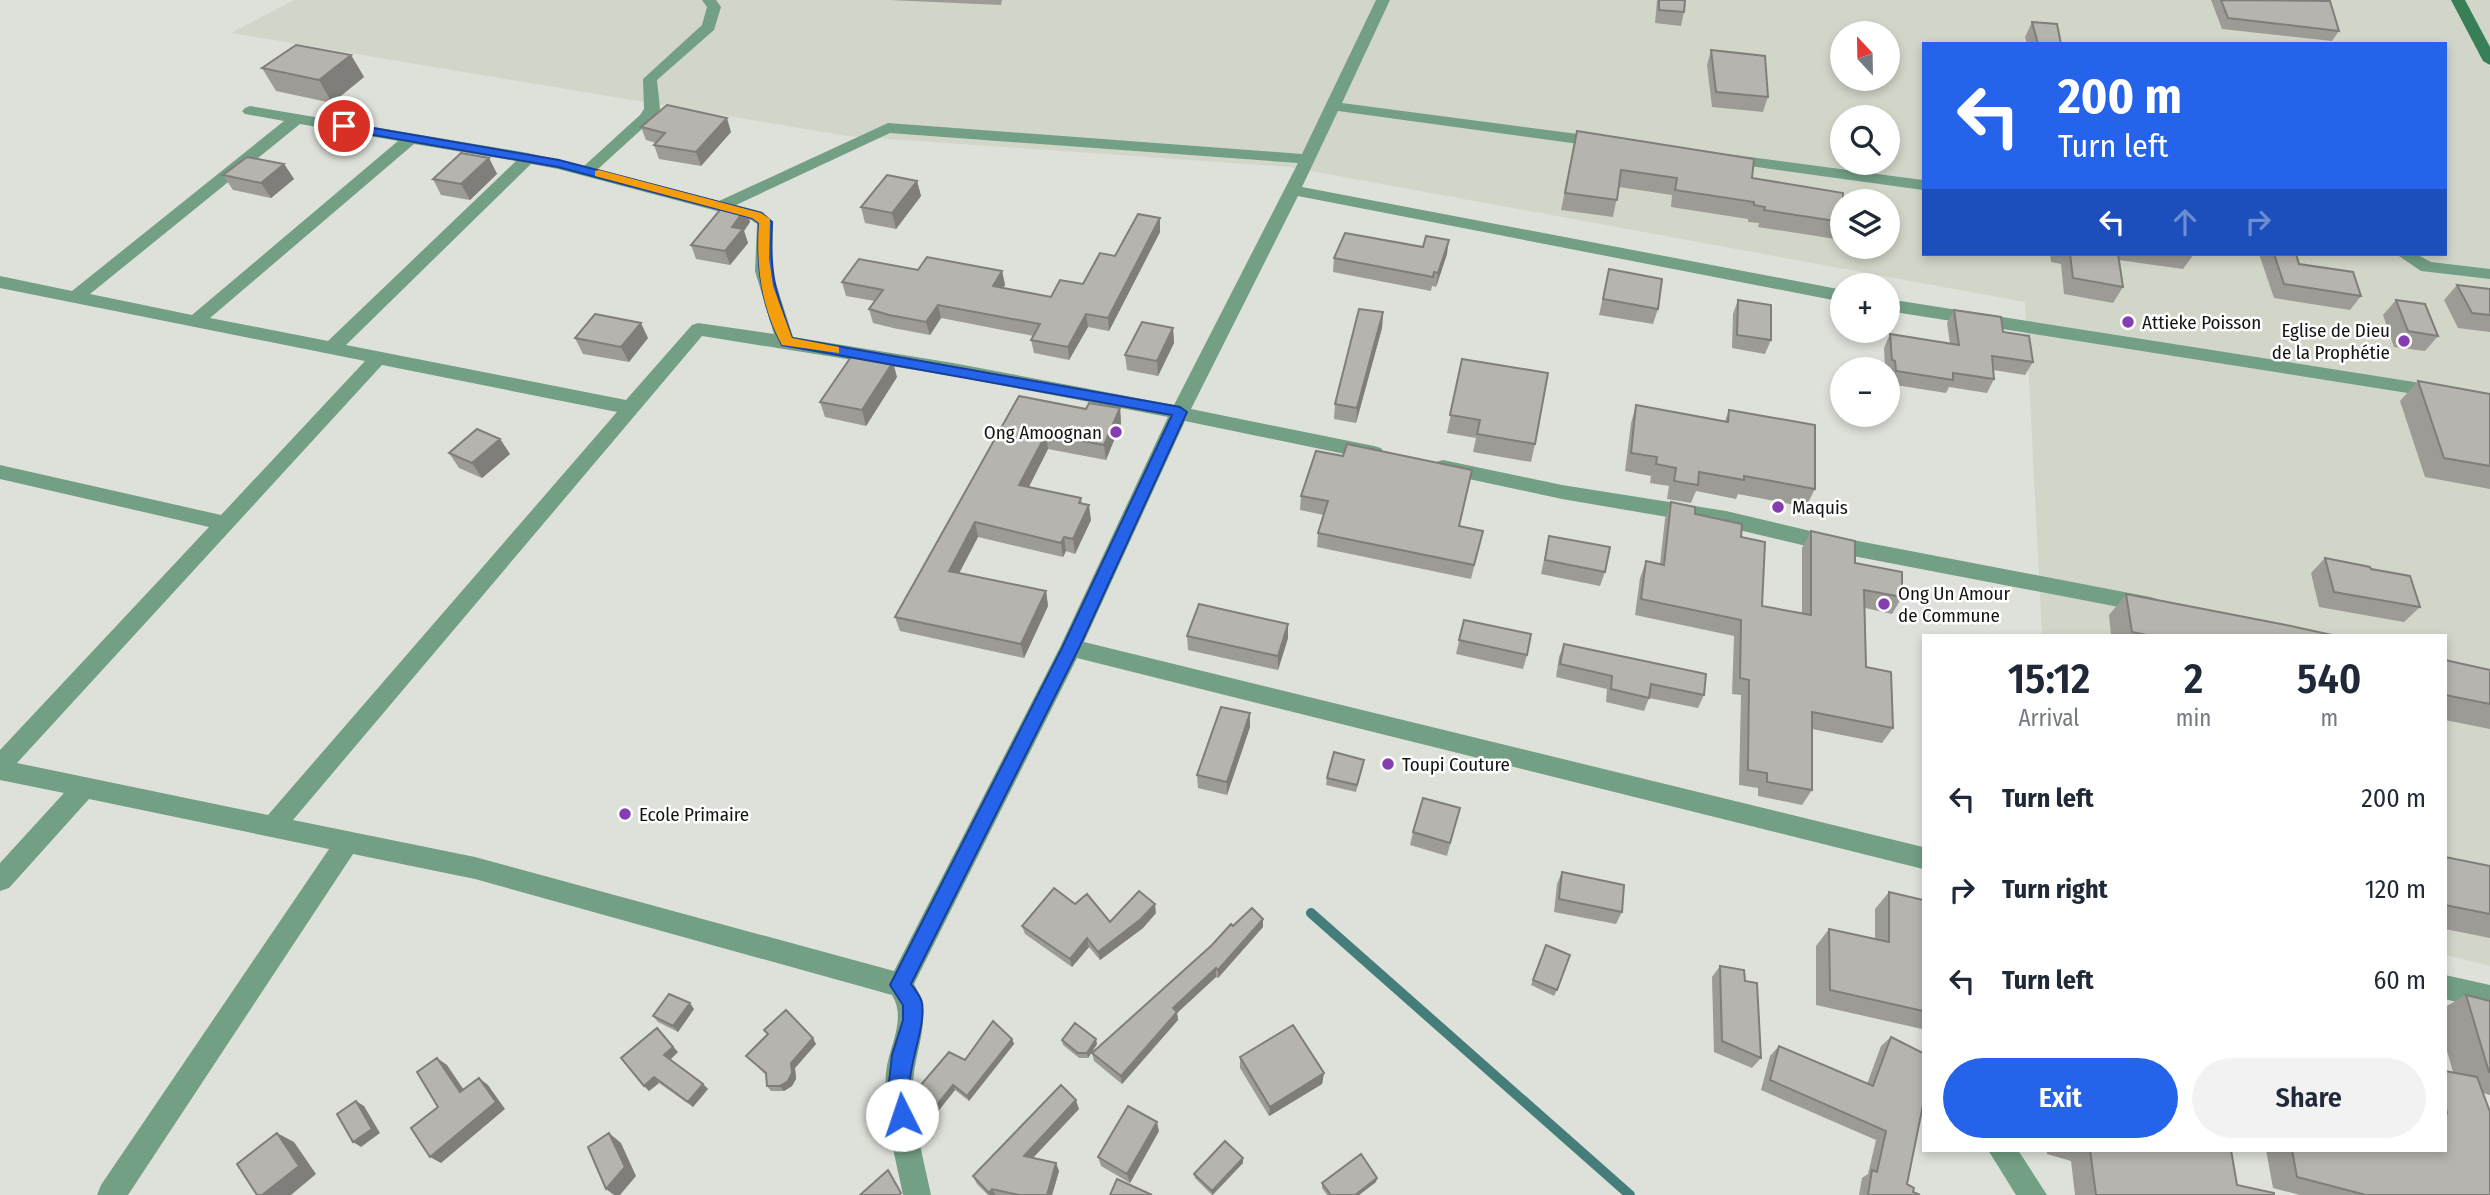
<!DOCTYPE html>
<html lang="en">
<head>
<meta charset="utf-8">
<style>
	body { margin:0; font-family:"Fira Sans Condensed",sans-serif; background:#f2f2f3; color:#1f2937; height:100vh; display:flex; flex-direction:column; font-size:26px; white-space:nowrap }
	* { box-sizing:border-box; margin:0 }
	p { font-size:23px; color:#747a83 }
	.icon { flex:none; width:38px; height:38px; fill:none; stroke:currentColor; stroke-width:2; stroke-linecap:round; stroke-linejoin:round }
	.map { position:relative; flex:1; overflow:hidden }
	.sheet { position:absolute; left:1922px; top:634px; width:525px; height:518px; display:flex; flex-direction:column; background:#fff; border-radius:0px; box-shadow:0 4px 10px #0003 }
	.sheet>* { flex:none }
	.banner { position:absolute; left:1922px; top:42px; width:525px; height:214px; border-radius:0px; box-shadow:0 4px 10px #0003; background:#2563eb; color:#fff; overflow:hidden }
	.needle { width:46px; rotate:338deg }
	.controls { position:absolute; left:1830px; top:21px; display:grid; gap:14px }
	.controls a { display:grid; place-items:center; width:70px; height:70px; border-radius:50%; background:#fff; box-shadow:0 4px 10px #0003; font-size:35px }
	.pin { position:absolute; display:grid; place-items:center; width:60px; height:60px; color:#fff; margin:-30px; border:4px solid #fff; border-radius:50%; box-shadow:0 2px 7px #0007 }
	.me { position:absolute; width:77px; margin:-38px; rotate:356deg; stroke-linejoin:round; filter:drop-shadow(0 0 5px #0008) }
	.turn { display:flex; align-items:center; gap:24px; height:147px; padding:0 21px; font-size:32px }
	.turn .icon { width:91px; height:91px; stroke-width:2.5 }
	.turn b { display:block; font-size:49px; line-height:60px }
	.lanes { display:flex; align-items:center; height:66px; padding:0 21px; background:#0003; justify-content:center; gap:35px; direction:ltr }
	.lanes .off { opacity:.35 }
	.eta { display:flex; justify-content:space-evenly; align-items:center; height:119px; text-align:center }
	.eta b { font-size:42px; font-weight:600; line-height:49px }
	.primary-button { display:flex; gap:14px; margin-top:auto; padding:14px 21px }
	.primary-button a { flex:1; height:80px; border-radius:42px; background:#2563eb; color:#fff; font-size:28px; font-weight:600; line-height:80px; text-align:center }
	.primary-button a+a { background:#f2f2f3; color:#1f2937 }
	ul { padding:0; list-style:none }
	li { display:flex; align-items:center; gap:21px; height:91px; padding:0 21px }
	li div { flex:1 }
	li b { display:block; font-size:26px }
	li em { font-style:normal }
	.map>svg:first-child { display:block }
</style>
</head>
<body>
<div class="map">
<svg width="2490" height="1195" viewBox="0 0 2490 1195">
	<rect width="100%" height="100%" fill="#dee1da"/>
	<path fill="#d1d6c8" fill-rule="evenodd" d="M294,0H2490V966L2445,955V635H2042L2025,302L1289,167L847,136L231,33ZM1843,33H1888V79H1843ZM1923,44H2445V254H1923ZM1843,117H1888V163H1843ZM1843,201H1888V247H1843Z"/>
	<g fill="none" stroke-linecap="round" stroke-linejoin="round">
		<path stroke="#457d7a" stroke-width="10" d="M1311,913L1630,1195"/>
		<path fill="#739f84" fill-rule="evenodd" d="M702,0H716L721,7L714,30L657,80L660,109L654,118L598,169L719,201L888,123L1302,154L1376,0H1390L1342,103L1601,137L1609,142L1601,147L1338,111L1302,187L1843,290V302L1298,196L1191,409L1374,446L1381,448L1384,453L1381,458L1374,460L1185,421L1084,642L1923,847V869L1077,658L914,984C936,1022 911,1052 913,1094C915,1128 924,1162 931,1195H903C895,1155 883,1114 886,1072C889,1046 907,1019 892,995L475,879L353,854L128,1195H97L101,1185L329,849L89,799L9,888L0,891V863L64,793L0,780V750L209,527L0,479V465L221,515L365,361L0,288V276L72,291L284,121L245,114L242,111L245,108L250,106L528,153L584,166L640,115L644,109L643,79L702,25L707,7ZM300,124L398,141L192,315L90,294ZM890,133L1298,163L1174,405L953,363L793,337L772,271L773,222L763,212L736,205ZM414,144L516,161L328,341L210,318ZM531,164L558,169L751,220L757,224L755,271L774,334L698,323L692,325L626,400L346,345ZM702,336L953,376L1168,417L1060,647L894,971L475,857L293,820ZM382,365L617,412L268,815L17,763Z
			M1727,154L1923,180V190L1721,162L1719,159Z
			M2396,254H2416L2431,262L2490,269V279L2421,271Z
			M1888,299L2490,394V406L1888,311Z
			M1443,460L1562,485L1726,511L1827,535L2150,597L2157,599L2161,605L2157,611L2150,613L1827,551L1726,527L1562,499L1436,472L1433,467L1436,462Z
			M2445,975L2490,985V1011L2445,999Z
			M1988,1150H2018L2047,1195H2016Z"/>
		<path fill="#387f58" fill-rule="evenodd" d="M2451,0H2465L2490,47V65L2483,61Z"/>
	</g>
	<path fill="#9d9b96" d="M889,0H1002L1001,5Z
		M1657,0H1685L1684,12L1681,26L1655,23Z
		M2211,0H2324L2339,31L2332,41L2222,29Z
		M2032,22L2061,44H2027L2025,37Z
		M1711,50L1768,97L1763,112L1712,107L1707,65Z
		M351,55L364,77L332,103L276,91L262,68Z
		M641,127L731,132L701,166L659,159L654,145L656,143L646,140Z
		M1577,131L1752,178L1842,222L1835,239L1758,227L1759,223L1748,222V219L1671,207L1672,195L1619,187L1613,217L1561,210Z
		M489,158L497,174L470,200L441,195L433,179Z
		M284,164L294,179L271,198L233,190L223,175Z
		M917,181L921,196L896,229L865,223L861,207Z
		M745,209L750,222L744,231L748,243L730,265L696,259L691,245Z
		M1160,218V232L1109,331L1088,327L1069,360L1034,353L1031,340L1034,336L941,318L930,335L893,328L873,323L869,309L875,301L846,296L842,282L918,270L1002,271L1005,285L1003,288L1051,297L1083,284Z
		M1447,254L1436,287L1432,286L1431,291L1333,272L1334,258Z
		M2050,254H2194L2183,269L2119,260L2123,287L2113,303L2064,294L2061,264L2051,262Z
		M2259,254H2296L2299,264L2361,296L2350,310L2274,298Z
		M1609,269L1658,309L1653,324L1599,315Z
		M2457,285L2490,289V332L2458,328L2444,300Z
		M1738,300L1771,340L1765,354L1732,348L1733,314Z
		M2396,300L2438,336L2425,351L2394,347L2383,315Z
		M1954,310L2003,332L2033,362L2025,375L1993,370L1994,379L1987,393L1949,387L1946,393L1889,384L1888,369H1885L1884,348L1890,334L1950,344L1947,323Z
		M1383,312L1382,328L1356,423L1334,419L1335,404Z
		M1173,328L1174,343L1158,376L1127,370L1125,355Z
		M575,338H648L629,362L583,354Z
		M1462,359L1535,444L1531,462L1473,452L1476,438L1447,433Z
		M897,377L866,426L825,417L820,402Z
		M2418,381L2490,394V489L2425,477L2400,401Z
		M1019,396L1086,409L1120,408L1121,423L1106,460L1048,449L1029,487L1081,498L1082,504L1091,520L1075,554L1066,551L1063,557L978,537L959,573L1046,591L1048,606L1024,658L900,631L895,617Z
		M1636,405L1725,421L1729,410L1815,489L1806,507L1738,494L1736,499L1696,491L1691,503L1667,499L1669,486L1650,483L1651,476L1625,471L1631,423Z
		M500,439L510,454L482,478L459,468L449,453Z
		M1301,496L1483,531L1471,579L1317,547L1318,533L1324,515L1300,510Z
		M1671,502L1741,537L1762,606L1802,614V548L1811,531L1902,597L1892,614L1865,608L1866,667L1893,728L1882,743L1812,729V790L1802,805L1758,796V788L1739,785L1741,695L1732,694L1734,636L1635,615L1640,578L1646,561L1660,564L1665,519Z
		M1549,536L1605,572L1600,586L1541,574Z
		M2325,558L2371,569L2420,607L2404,622L2319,607L2311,573Z
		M2126,594L2332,635H2111L2109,615Z
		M1464,620L1527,655L1523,669L1456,654Z
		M1187,636L1288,638L1278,670L1188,650Z
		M1564,644L1704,695L1698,708L1649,698L1644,711L1606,702L1607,689L1556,677L1559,657Z
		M2445,660L2490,670V729L2445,720Z
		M1250,713V727L1227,795L1198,788L1197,775Z
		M1363,766L1356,792L1326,785L1327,778Z
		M1460,808L1447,856L1410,845L1413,832Z
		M2445,857L2490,866V938L2445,929Z
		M1562,872L1622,912L1616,924L1554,912L1557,884Z
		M1889,892L1923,900V1028L1922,1029L1816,1005V946L1829,929L1875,939V909Z
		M1075,904L1110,922L1156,913L1143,928L1100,960L1089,947L1072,967L1025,934L1022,926Z
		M1263,919V927L1218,978L1216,977L1177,1013L1178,1020L1122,1084L1094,1061L1092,1053L1233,926Z
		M1546,945L1557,990L1554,996L1531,985Z
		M1720,966L1745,981L1761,1058L1752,1068L1714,1052L1712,977Z
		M2466,995L2490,1001V1095L2483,1093L2490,1195H2300L2273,1188L2266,1150H2445V1071L2453,1072L2445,1044V1007Z
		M694,1009L678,1032L658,1022L653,1016Z
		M764,1030L816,1044L795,1068L796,1079L792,1086L784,1091H771L767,1086L766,1075L746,1056L768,1035Z
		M1891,1037L1907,1184L1913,1192L1920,1195H1859L1862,1178L1868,1174L1876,1140L1761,1090L1770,1056L1779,1046L1867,1084L1881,1046Z
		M1012,1039L1014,1044L969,1101L955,1090L931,1120L917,1109L914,1104L965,1060Z
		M1062,1040L1097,1044L1088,1058H1079L1063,1045Z
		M678,1052L670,1059L703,1084L708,1089L693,1107L659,1083L649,1091L621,1058Z
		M1240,1057L1324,1073L1322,1084L1269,1116L1240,1068Z
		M1079,1109L1033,1158L1059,1171L1052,1195H988L977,1184L973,1176Z
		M1159,1131L1130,1183L1101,1166L1098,1157Z
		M2047,1150H2231L2237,1185L2274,1195H2075L2071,1161L2047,1154Z
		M1243,1158V1163L1213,1195H1212L1195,1178L1194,1174Z
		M1377,1178L1376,1182L1359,1195H1327L1322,1188V1183Z"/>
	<path fill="#7f7e7a" d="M351,55L364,77L332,103L319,80Z
		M727,118L731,132L701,166L696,152Z
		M489,158L497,174L470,200L461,184Z
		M284,164L294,179L271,198L261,183Z
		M917,181L921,196L896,229L892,213Z
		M745,209L750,222L744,231L748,243L730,265L725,251L732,227Z
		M1160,218V232L1109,331L1108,318Z
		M1449,240L1447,254L1436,287L1438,273Z
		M1002,271L1005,285L996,299L993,286Z
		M938,305L941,318L930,335L926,322Z
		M1383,312L1382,328L1356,423L1357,408Z
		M1086,314L1088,327L1069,360L1068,347Z
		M641,323L648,338L629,362L621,347Z
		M1173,328L1174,343L1158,376L1157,361Z
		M893,362L897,377L866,426L862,410Z
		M1120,408L1121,423L1106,460L1104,445Z
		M1046,434L1048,449L1022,500L1019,485Z
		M500,439L510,454L482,478L472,463Z
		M1089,505L1091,520L1075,554L1073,539Z
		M975,522L978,537L953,585L949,571Z
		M1064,537L1066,551L1063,557L1061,543Z
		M1046,591L1048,606L1024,658L1021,644Z
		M1288,624V638L1278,670V656Z
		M1250,713V727L1227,795V782Z
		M1155,904L1156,913L1143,928L1100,960L1098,952Z
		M1263,919V927L1218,978V970Z
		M1087,938L1089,947L1072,967L1070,959Z
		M1216,968V977L1177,1013L1178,1020L1122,1084L1121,1076L1173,1008Z
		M690,1003L694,1009L678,1032L673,1026Z
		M657,1028L678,1052L670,1060L664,1055Z
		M813,1038L816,1044L795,1068L796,1079L792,1086L784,1091L780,1086L791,1063Z
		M1012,1039L1014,1044L969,1101L967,1096Z
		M1096,1039L1097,1044L1088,1058L1087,1053Z
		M437,1058L447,1065L470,1099L460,1092Z
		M1324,1073L1322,1084L1269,1116L1270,1107Z
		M654,1077L659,1083L649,1091L644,1086Z
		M479,1078L488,1085L505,1109L441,1163L430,1157Z
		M703,1084L708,1089L693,1107L688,1102Z
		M953,1085L955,1090L931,1120L928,1116Z
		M1076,1100L1079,1109L1027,1164L1024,1156Z
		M356,1101L364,1106L380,1133L361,1147L353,1142Z
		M1157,1122L1159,1131L1130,1183L1127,1174Z
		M277,1133L294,1142L316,1174L291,1195H262Z
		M609,1133L621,1143L636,1176L620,1195H614L606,1189Z
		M1243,1158V1163L1212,1195V1191Z
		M1056,1163L1059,1171L1052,1195H1047Z
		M1377,1178L1376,1182L1359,1195H1355Z
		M992,1189L996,1195H990L989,1193Z"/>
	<path fill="#b6b4ae" stroke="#7f7e7a" stroke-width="2" d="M1659,0H1685L1684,12L1659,10Z
		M2221,0L2330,1L2339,31L2228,18Z
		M2032,22L2057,24L2061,44H2038Z
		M296,45L351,55L319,80L262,68Z
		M1711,50L1765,56L1768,97L1716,92Z
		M667,105L727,118L696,152L654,145L665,133L641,127Z
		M1577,131L1754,159L1752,178L1843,193L1842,222L1764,210L1765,207L1754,205V202L1675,190L1677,178L1621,170L1617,200L1565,193Z
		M461,153L489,158L461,184L433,179Z
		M247,157L284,164L261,183L223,175Z
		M887,175L917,181L892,213L861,207Z
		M724,205L745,209L732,227L743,229L725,251L691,245Z
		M1138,214L1160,218L1108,318L1086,314L1068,347L1031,340L1040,324L938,305L926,322L889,315L869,309L883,290L842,282L859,259L918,270L927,257L1002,271L993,286L1051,297L1060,280L1083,284L1100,253L1115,256Z
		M1345,233L1423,247L1426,236L1449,240L1438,273L1434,272L1433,277L1334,258Z
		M2070,254H2118L2123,287L2073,278Z
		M2274,254H2296L2299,264L2353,272L2361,296L2284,284Z
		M1609,269L1662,279L1658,309L1603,299Z
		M2457,285L2490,289V315L2472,313Z
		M1738,300L1771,305V340L1737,335Z
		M2396,300L2425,304L2438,336L2408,331Z
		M1359,309L1383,312L1357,408L1335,404Z
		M1954,310L2001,317L2003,332L2029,336L2033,362L1992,356L1994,379L1953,373V380L1896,371L1895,361L1892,360L1890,334L1959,345Z
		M595,314L641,323L621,347L575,338Z
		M1142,322L1173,328L1157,361L1125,355Z
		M853,354L893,362L862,410L820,402Z
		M1462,359L1548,373L1535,444L1477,434L1480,420L1450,415Z
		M2418,381L2490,394V466L2444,458Z
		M1019,396L1086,409L1089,403L1120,408L1104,445L1046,434L1019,485L1081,498L1079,503L1089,505L1073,539L1064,537L1061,543L975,522L949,571L1046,591L1021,644L895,617Z
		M1636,405L1728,422L1729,410L1815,425V489L1744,476V480L1699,472L1698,485L1674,481L1676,468L1656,464L1657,457L1631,453Z
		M477,429L500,439L472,463L449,453Z
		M1347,444L1472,470L1459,526L1483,531L1474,565L1318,533L1328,501L1301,496L1316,451L1343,456Z
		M1671,502L1695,507V514L1742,524L1741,537L1765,542L1762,606L1811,615V531L1855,541V563L1902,572V597L1864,590L1866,667L1891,672L1893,728L1812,712V790L1767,782V773L1748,770L1749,680L1740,678L1741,620L1641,599L1646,561L1664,565Z
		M1549,536L1610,547L1605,572L1545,560Z
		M2325,558L2370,567L2371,569L2410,576L2420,607L2334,592Z
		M2126,594L2286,625L2332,635H2147L2132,632Z
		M1199,604L1288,624L1278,656L1187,636Z
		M1464,620L1531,634L1527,655L1459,640Z
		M1564,644L1706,674L1704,695L1651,684L1649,698L1611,689L1612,676L1560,664Z
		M2445,660L2490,670V704L2445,695Z
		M1221,707L1250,713L1227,782L1197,775Z
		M1334,752L1364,760L1357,785L1327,778Z
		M1423,798L1460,808L1450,843L1413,832Z
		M2445,857L2490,866V914L2445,905Z
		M1562,872L1624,885L1622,912L1559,899Z
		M1054,888L1075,904L1087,894L1110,922L1139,891L1155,904L1141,919L1098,952L1087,938L1070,959L1022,926Z
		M1889,892L1923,900V1011L1830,990L1829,929L1889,942Z
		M1252,908L1263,919L1218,970L1216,968L1173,1008L1177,1012L1121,1076L1092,1053L1212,945L1231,924L1233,926Z
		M1546,945L1570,955L1557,990L1533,980Z
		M1720,966L1744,970L1745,981L1757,983L1761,1058L1722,1041Z
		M669,994L690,1003L673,1026L653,1016Z
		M2466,995L2490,1001V1072H2489Z
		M786,1010L813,1038L791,1063L792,1073L788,1081L780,1086H767L766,1073L746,1056L768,1034L764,1030Z
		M993,1021L1012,1039L967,1096L953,1085L928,1116L914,1104L913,1094L949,1052L965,1060Z
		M1075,1023L1096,1039L1087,1053H1078L1062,1040Z
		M1293,1025L1324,1073L1270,1107L1240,1057Z
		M657,1028L673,1047L664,1055L703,1084L688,1102L654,1077L644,1086L621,1058Z
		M1891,1037L1923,1053V1105L1907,1184L1914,1188L1913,1192L1920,1195H1868L1872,1170L1877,1172L1886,1131L1770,1080L1779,1046L1873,1086Z
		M437,1058L460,1092L479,1078L496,1102L430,1157L411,1128L438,1107L417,1072Z
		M2445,1071L2477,1077L2490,1112V1195H2366L2297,1177L2292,1150H2445V1112L2447,1113L2445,1105Z
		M1061,1085L1076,1100L1024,1156L1056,1163L1047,1195H1019L992,1189L989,1193L973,1176Z
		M356,1101L372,1129L353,1142L337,1114Z
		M1128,1106L1157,1122L1127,1174L1098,1157Z
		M277,1133L299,1166L262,1195H257L237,1164Z
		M609,1133L625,1167L606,1189L588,1147Z
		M1225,1141L1243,1158L1212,1191L1194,1174Z
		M2090,1150H2231L2237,1185L2274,1193V1195H2096Z
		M1361,1154L1377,1178L1355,1195H1331L1322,1183Z
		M888,1170L901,1193L899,1195H860Z
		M1117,1179L1152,1195H1110Z"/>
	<path fill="#2563eb" stroke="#184099" stroke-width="2" d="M344,123L559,160L761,213L772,222C769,273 775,291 792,338L1180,407L1187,412L1079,648L911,984C915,990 921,996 922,1003C926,1025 909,1063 909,1090C908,1102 914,1111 909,1122L902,1125L895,1122L888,1092L892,1055L903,1020V1005L890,985L1062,648L1172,415L782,345C761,306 756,266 759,223L752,218L558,167L339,129V124Z"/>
	<path fill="#f59e0b" d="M599,170L761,213L770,219L769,259L773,286L792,338L839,347V353L782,345C761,306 756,266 759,223L752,218L595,176V171Z"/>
	<g fill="#843eb1" stroke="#fff" stroke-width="2.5">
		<circle cx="2128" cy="322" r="7"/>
		<circle cx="2404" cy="341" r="7"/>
		<circle cx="1116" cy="432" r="7"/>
		<circle cx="1778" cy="507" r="7"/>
		<circle cx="1884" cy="604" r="7"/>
		<circle cx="1388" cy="764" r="7"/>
		<circle cx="625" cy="814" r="7"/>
	</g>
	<g text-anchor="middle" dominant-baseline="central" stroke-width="5" stroke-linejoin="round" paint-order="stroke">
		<g font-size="19" fill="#141513" stroke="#fff" text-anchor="start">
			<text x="2142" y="322">Attieke Poisson</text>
			<text x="2390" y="330" text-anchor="end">Eglise de Dieu<tspan x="2390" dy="22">de la Prophétie</tspan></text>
			<text x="1102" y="432" text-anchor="end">Ong Amoognan</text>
			<text x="1792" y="507">Maquis</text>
			<text x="1898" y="593">Ong Un Amour<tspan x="1898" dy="22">de Commune</tspan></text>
			<text x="1402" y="764">Toupi Couture</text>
			<text x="639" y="814">Ecole Primaire</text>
		</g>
	</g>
</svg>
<div class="controls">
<a><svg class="needle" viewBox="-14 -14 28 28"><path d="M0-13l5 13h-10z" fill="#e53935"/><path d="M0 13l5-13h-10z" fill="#747a83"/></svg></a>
<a><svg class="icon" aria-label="search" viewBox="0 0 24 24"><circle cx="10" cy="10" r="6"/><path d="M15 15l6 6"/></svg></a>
<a><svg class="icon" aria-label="layers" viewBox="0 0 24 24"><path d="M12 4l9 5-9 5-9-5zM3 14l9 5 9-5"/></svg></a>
<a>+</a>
<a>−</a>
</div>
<div class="pin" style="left:344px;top:126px;background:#d93025"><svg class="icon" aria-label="arrive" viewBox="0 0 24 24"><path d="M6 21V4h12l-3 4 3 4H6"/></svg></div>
<svg class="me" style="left:902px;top:1115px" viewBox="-20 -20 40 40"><circle r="19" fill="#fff"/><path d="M0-13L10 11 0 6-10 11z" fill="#2563eb"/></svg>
<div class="banner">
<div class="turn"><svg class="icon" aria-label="left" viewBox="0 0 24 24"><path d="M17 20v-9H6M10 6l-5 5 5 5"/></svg><div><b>200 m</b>Turn left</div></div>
<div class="lanes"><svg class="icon" aria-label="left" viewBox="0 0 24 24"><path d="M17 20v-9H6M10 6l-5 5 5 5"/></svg><svg class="icon off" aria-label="ahead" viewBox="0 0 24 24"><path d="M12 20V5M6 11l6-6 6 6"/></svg><svg class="icon off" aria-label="right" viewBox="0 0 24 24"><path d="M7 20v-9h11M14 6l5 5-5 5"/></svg></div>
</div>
<section class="sheet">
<div class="eta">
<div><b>15:12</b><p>Arrival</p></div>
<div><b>2</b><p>min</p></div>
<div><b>540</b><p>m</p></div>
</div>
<ul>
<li><svg class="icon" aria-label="left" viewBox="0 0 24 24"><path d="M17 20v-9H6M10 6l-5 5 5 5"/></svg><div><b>Turn left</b></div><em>200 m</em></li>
<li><svg class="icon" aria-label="right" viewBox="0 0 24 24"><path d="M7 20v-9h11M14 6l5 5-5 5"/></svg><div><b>Turn right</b></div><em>120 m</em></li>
<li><svg class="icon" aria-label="left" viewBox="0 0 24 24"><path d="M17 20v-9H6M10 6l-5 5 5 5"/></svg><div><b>Turn left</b></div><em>60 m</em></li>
</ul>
<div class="primary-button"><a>Exit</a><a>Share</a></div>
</section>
</div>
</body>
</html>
